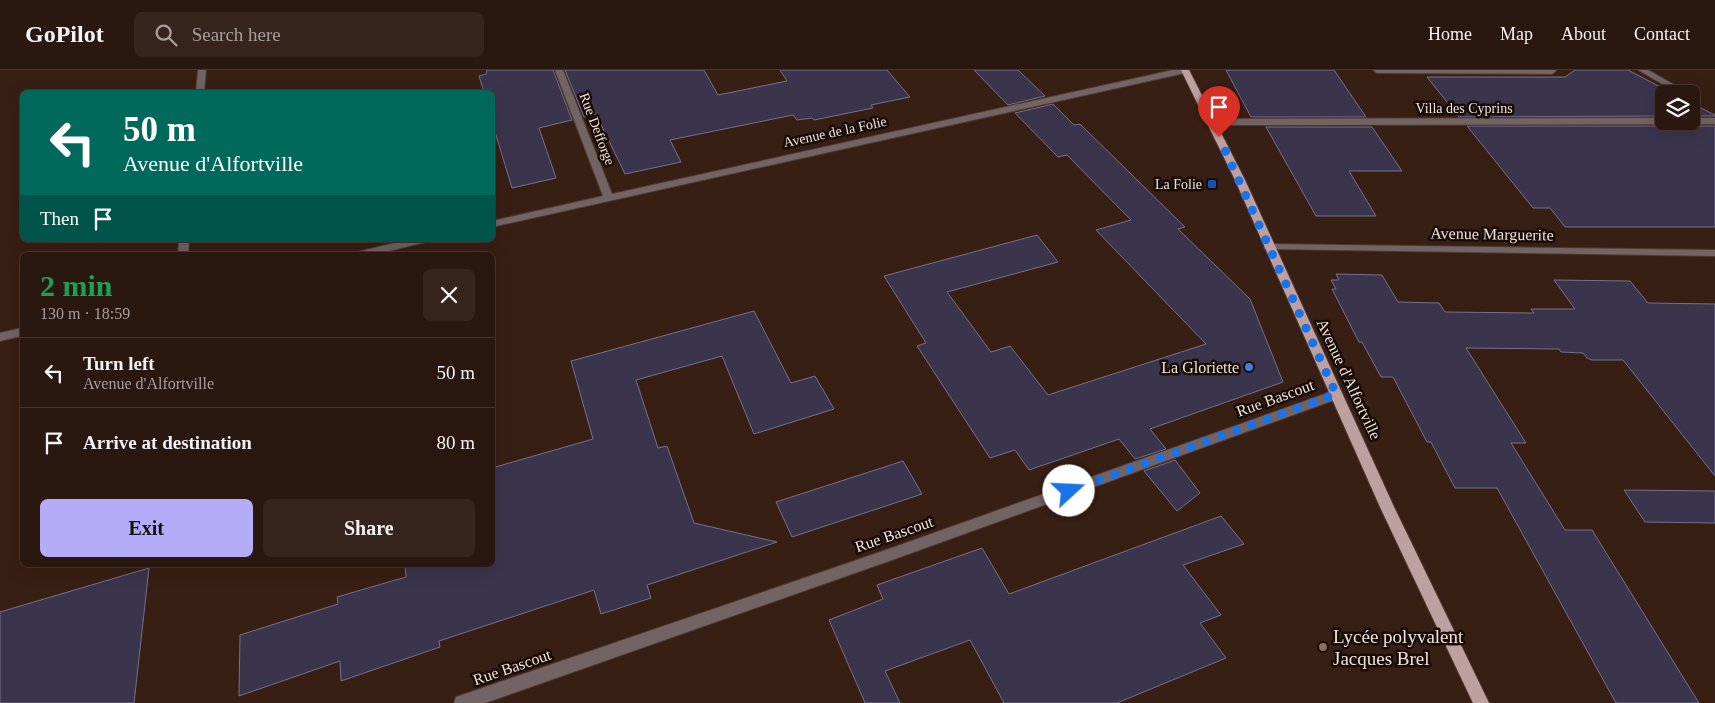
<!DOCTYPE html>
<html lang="en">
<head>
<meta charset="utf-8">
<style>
	body { margin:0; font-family:Georgia,serif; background:#36241d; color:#f1f3f6; height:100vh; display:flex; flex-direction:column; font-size:19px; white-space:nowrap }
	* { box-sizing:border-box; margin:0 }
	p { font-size:16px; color:#a59f9e }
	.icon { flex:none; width:28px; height:28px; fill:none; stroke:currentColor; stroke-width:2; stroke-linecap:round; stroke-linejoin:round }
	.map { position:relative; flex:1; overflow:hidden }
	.details { position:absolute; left:20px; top:182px; width:475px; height:315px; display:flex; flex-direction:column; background:#2a170f; border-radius:8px; box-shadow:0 5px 20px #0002,0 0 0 1px #46362f }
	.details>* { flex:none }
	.banner { position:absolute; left:20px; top:20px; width:475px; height:152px; border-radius:8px; box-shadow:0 5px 20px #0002,0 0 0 1px #46362f; background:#00695c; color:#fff; overflow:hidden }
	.controls { position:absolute; left:1655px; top:15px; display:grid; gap:10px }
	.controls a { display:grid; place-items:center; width:45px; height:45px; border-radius:8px; background:#2a170f; box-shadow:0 5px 20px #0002,0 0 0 1px #46362f; font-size:25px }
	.pin { position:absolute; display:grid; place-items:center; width:42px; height:42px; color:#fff; margin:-51px -21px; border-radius:50% 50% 50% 0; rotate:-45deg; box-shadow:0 0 5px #0007 }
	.pin .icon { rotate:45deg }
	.me { position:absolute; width:55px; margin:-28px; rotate:70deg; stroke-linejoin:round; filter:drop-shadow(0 0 4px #0008) }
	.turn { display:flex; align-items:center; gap:18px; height:105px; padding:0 20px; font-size:22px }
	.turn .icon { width:65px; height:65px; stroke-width:2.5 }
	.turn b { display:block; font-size:35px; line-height:42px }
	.then { display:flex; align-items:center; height:48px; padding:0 20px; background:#0003; gap:10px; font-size:19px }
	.round { display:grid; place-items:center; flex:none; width:52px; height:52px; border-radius:8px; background:#36241d }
	.summary { display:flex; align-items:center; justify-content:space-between; height:85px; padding:0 20px }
	h1 { font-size:30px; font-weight:600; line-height:38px; color:#1e9e55 }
	.primary-button { display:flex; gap:10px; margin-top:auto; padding:10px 20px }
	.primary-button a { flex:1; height:58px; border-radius:8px; background:#b5acf8; color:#111; font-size:20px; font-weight:600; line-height:58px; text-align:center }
	.primary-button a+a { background:#36241d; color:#f1f3f6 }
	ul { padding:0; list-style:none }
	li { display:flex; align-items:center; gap:15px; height:70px; padding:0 20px; border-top:1px solid #46362f }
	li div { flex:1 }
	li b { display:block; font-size:19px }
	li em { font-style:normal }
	header { display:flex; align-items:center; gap:30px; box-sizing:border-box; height:70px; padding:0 25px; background:#2a170f; border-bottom:1px solid #46362f }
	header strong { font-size:24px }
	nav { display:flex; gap:28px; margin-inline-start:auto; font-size:18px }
	.search { width:350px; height:45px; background:#36241d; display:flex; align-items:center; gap:12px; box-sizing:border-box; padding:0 18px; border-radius:8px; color:#a59f9e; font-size:19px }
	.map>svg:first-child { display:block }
</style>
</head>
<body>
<header>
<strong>GoPilot</strong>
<div class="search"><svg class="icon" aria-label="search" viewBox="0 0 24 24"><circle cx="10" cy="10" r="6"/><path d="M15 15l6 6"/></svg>Search here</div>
<nav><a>Home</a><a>Map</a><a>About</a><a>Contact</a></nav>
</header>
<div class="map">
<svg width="1715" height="633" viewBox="0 0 1715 633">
	<rect width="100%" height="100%" fill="#381f14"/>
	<path fill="#3b344d" stroke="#77708c" d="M487,0H553L572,50L539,58L556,108L512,118L492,52V22H484L479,6L486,4Z
		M565,0H704L718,25L787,11L780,0H887L910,27L871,35L873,38L814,50L812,48L797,50L793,45L670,70L681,92L625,104L596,44L584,47Z
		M974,0H1018L1045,26L1008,35Z
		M1226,0H1334L1366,47H1251Z
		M1575,0H1628L1674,24H1664V46L1459,47L1427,7H1565Z
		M1691,33L1715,45V46H1691Z
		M1053,34L1074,55L1080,54L1185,157L1178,159L1250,229L1283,312L1150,359L1166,379L1135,389L1119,369L1029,400L1015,380L990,388L917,276L926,273L884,206L1037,165L1058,192L947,222L991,282L1010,276L1048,325L1206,274L1096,160L1131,150L1067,85L1058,87L1015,43Z
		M1467,56H1715V157H1565L1550,138H1533Z
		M1266,57H1372L1402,101H1349L1376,146H1316Z
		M1336,204L1382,205L1398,232L1439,233L1445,242L1534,243L1531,239H1575L1554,210L1630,211L1648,233L1715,234V406L1623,290H1592L1587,288L1583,283L1561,282L1559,279L1466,278L1526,373H1511L1565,460H1592L1699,633H1616L1497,418H1455L1431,372H1427L1393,307H1381L1362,272H1359L1332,219H1336L1331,210H1339Z
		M754,241L791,313L815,306L834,339L754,364L722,286L636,310L658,378L667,376L694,453L777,472L647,515L651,528L601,544L594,520L439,571L440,577L341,611L340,591L239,626L240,565L338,534L337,527L406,507L405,495H492V398L593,369L571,291Z
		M1175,390L1200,423L1177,441L1144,401Z
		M903,391L922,424L792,467L776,432Z
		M1624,420L1715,421V453L1645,452Z
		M1221,446L1244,474L1183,495L1221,545L1200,553L1226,588L1117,633H1004L970,570L885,601L900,633H865L829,550L883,529L877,515L982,478L1009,524Z
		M149,498L134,633H0V542Z"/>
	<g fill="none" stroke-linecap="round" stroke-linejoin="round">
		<g stroke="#523a30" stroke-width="2">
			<path id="minor" d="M198,0H206L204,22H196Z
				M555,0H563L612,124L1173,0H1189L1185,3L492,157V151L603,126Z
				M1373,0H1556V1L1552,4L1377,3Z
				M1638,0H1648L1678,17L1671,19Z
				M1664,48V51H1691V48H1715V54L1212,55L1207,52L1212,49Z
				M179,170H189L188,185H178Z
				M407,170H427L426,172L372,185H352L353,183Z
				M1269,174L1715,180V186L1265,179L1264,177Z
				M22,258V266L0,271V263Z
				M1336,320L1340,322L1342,325L1340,328L892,490L485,633H454L456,627L462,625L886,480Z"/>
		</g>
		<g stroke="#523a30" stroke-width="2">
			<path id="major" d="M1181,0H1189L1245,110L1394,437L1489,633H1473L1380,437L1235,110Z"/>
		</g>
		<use href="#minor" fill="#726364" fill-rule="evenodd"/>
		<use href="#major" fill="#bfa0a1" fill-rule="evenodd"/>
	</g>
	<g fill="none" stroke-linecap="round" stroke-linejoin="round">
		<path stroke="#1a73e8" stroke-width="9" stroke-dasharray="0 16.2" d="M1069,421L1336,324L1219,67"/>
	</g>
	<rect fill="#1a4fb4" stroke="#170c07" stroke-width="2" x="1207" y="109" width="10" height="10" rx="2.5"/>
	<circle fill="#3f7fe0" stroke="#170c07" stroke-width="2" cx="1249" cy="297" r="5"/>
	<circle fill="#8d6e63" stroke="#170c07" stroke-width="2" cx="1323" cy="577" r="5"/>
	<g text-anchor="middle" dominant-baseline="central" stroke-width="5" stroke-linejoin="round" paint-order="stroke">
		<g font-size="14" fill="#f2e1d9" stroke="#170c07">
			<text x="1464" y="38">Villa des Cyprins</text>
			<text transform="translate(597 59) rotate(69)">Rue Defforge</text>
			<text transform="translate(835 62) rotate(-12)">Avenue de la Folie</text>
		</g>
		<g font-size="14" fill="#f2e1d9" stroke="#170c07" text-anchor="end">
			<text x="1202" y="114">La Folie</text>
		</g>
		<g font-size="16" fill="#f2e1d9" stroke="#170c07">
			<text transform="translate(1492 164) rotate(1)">Avenue Marguerite</text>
			<text transform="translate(1349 309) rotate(65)">Avenue d'Alfortville</text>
			<text transform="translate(1275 328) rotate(-20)">Rue Bascout</text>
			<text transform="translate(894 464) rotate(-19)">Rue Bascout</text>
			<text transform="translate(512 597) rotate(-19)">Rue Bascout</text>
		</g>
		<g font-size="16" fill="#f2e1d9" stroke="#170c07" text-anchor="end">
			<text x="1239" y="297">La Gloriette</text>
		</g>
		<g font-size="19" fill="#f2e1d9" stroke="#170c07" text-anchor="start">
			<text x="1333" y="566">Lycée polyvalent<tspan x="1333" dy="22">Jacques Brel</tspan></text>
		</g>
	</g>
</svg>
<div class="controls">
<a><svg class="icon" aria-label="layers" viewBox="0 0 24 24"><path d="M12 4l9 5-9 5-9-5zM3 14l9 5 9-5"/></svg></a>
</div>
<div class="pin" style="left:1219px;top:67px;background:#d93025"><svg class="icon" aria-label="arrive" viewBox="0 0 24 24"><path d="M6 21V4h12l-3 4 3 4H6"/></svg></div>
<svg class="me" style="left:1069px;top:421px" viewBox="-20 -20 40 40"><circle r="19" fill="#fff"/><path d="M0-13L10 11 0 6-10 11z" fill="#1a73e8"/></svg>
<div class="banner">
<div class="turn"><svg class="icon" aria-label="left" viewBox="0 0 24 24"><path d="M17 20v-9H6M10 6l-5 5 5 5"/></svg><div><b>50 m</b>Avenue d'Alfortville</div></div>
<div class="then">Then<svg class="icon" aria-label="arrive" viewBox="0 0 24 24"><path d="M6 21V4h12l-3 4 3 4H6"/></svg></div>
</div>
<section class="details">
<div class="summary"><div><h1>2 min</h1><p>130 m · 18:59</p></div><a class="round"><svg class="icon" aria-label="close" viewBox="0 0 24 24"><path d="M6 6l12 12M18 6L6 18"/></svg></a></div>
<ul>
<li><svg class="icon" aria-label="left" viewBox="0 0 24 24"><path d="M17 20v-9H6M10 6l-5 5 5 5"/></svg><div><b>Turn left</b><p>Avenue d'Alfortville</p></div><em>50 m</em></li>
<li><svg class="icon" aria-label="arrive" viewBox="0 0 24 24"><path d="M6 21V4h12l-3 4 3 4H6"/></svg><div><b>Arrive at destination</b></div><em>80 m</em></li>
</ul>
<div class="primary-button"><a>Exit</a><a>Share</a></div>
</section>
</div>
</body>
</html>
